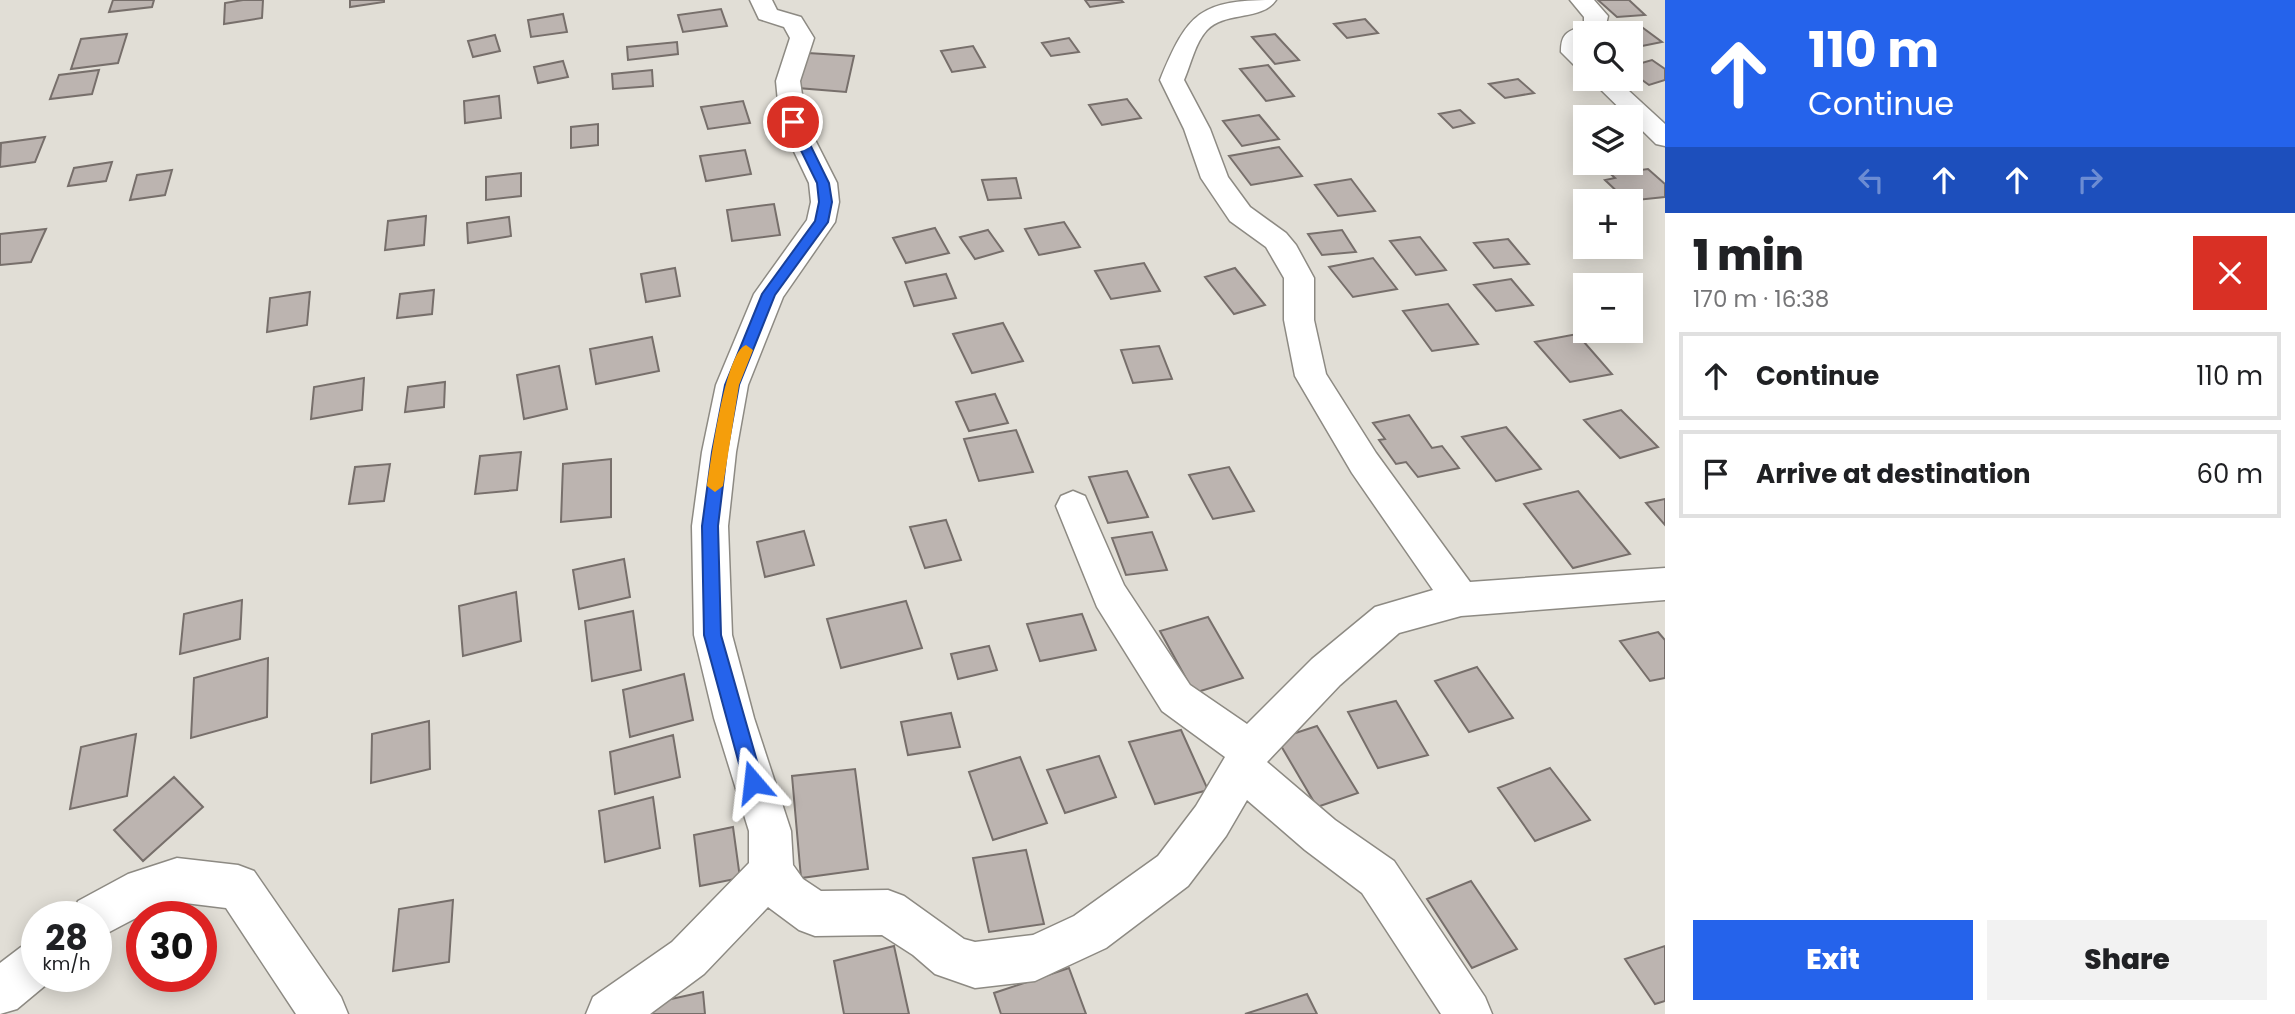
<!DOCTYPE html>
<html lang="en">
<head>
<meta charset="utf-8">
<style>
	body { margin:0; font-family:Poppins,sans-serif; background:#f2f2f2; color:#202124; height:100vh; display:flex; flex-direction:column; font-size:26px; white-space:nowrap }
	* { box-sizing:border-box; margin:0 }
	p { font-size:23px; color:#757577 }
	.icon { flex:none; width:38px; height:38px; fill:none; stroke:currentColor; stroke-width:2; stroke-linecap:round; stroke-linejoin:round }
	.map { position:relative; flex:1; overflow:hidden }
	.panel { display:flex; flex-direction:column; background:#fff; width:630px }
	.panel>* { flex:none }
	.banner { background:#2563eb; color:#fff; overflow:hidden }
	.tools { position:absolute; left:1573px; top:21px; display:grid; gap:14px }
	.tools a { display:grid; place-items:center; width:70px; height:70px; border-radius:0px; background:#fff; box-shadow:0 4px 18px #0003; font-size:35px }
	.speed { position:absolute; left:21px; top:901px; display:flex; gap:14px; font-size:35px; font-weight:700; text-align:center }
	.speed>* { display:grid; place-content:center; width:91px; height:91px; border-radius:50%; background:#fff; box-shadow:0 4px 18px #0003; line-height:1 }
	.speed small { font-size:18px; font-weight:400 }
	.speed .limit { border:10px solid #d22; background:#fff; color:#111 }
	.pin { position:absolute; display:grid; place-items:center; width:60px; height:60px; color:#fff; margin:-30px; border:4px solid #fff; border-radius:50%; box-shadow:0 2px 7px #0007 }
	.me { position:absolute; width:77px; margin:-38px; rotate:343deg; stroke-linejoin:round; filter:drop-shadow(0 0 5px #0008) }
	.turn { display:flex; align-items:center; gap:24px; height:147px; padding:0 28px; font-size:32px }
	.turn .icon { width:91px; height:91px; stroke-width:2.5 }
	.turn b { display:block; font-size:49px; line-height:60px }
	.lanes { display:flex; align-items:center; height:66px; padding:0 28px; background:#0003; justify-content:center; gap:35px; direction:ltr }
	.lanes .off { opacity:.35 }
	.round { display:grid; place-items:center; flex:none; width:74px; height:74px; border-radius:0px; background:#f2f2f2 }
	.head { display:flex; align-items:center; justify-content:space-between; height:119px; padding:0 28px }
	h1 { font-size:42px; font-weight:800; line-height:52px }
	.cta { display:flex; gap:14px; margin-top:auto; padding:14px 28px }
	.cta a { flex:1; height:80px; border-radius:0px; background:#2563eb; color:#fff; font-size:28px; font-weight:800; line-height:80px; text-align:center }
	.cta a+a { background:#f2f2f2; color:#202124 }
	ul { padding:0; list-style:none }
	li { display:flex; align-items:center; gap:21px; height:88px; margin:0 14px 10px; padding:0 14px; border:4px solid #e0e0e0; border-radius:0px }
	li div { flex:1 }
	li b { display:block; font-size:26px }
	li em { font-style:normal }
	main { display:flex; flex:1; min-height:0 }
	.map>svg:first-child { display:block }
</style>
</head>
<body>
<main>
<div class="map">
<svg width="1665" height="1014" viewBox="0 0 1665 1014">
	<rect width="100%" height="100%" fill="#e1ded6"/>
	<path fill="#bcb4b0" stroke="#776f6b" stroke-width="2" d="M113,0H154L152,7L109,12Z
		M243,0H263L262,18L224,24L225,3Z
		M350,0H384V2L350,7Z
		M1085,0H1121L1123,2L1090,7Z
		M1598,0H1629L1645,15L1617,17Z
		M721,9L727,26L683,32L678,15Z
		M563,14L567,32L531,37L528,20Z
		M1365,19L1378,33L1347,38L1334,24Z
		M1639,25L1662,42L1632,48L1631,33L1610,31Z
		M127,34L118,63L71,69L81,39Z
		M1275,34L1299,60L1275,64L1252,37Z
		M495,35L500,51L473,57L468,41Z
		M1069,38L1079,52L1051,56L1042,43Z
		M677,42L678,54L628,60L627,47Z
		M973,46L985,67L952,72L941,51Z
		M808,53L854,56L846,92L798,88Z
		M1652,60L1665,69V80L1649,85L1631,72V66Z
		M563,61L568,77L538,83L534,67Z
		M1268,65L1294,96L1266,101L1240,69Z
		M99,70L92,94L50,99L59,75Z
		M652,70L653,86L613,89L612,74Z
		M1518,79L1534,93L1505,98L1489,84Z
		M499,96L501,118L465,123L464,101Z
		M1127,99L1141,118L1102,125L1089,105Z
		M743,101L750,123L708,129L701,107Z
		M1460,110L1474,123L1453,128L1439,114Z
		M1259,115L1279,139L1242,146L1223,121Z
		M598,124V145L571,148V127Z
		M45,137L35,162L0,167L1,143Z
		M1279,147L1302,176L1251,185L1229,156Z
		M745,150L751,174L706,181L700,156Z
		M112,162L106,181L68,186L74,168Z
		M1634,163L1641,170L1648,169L1665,184V197L1627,201L1605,180L1615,178L1604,168Z
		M172,170L165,195L130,200L137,175Z
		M521,173V196L486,200V177Z
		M1016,178L1021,198L988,200L982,180Z
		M1351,179L1375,211L1338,216L1315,185Z
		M774,204L780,235L732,241L727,210Z
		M426,216L424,245L385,250L388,221Z
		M509,217L511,236L468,243L467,223Z
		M1064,222L1080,247L1039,255L1025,229Z
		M935,228L949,253L906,263L893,238Z
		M46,229L31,262L0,265V234Z
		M988,230L1003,251L975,259L960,237Z
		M1342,230L1356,252L1322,255L1308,234Z
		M1420,237L1446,270L1416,275L1390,241Z
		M1508,239L1529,264L1494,268L1474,243Z
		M1373,258L1397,289L1353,297L1329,267Z
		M1144,263L1160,291L1111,299L1095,271Z
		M675,268L680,296L646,302L641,274Z
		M1235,268L1265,305L1234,314L1205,277Z
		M946,274L956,298L914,306L905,282Z
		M1511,279L1533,305L1496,311L1474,285Z
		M434,290L432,314L397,318L400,294Z
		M310,292L307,325L267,332L270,298Z
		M1448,304L1478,344L1432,351L1403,311Z
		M1003,323L1023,361L972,373L953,334Z
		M1577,334L1612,374L1570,382L1535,342Z
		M652,337L659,371L596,384L590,349Z
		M1159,346L1172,379L1133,383L1121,350Z
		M559,366L567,409L524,419L517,375Z
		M364,378L362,410L311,419L314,387Z
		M445,382L444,407L405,412L408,387Z
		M995,394L1008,423L969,431L956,402Z
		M1621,410L1658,447L1620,458L1584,420Z
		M1409,415L1432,448L1442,446L1459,468L1418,477L1406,462L1396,464L1379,440L1385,439L1373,423Z
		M1506,427L1541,469L1496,481L1462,437Z
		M1016,430L1033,472L979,481L964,439Z
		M521,452L517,490L475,494L480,456Z
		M611,459V517L561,522L563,464Z
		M390,464L384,501L349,504L355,467Z
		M1229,467L1254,511L1213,519L1189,475Z
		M1127,471L1148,517L1108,523L1089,477Z
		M1578,491L1630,554L1573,568L1524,504Z
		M1665,499V525L1646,503Z
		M946,520L961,560L925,568L910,527Z
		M804,531L814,565L765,577L757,542Z
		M1152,532L1167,570L1126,575L1112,538Z
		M624,559L630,597L579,609L573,570Z
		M516,592L521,641L463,656L459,606Z
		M242,600L240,639L180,654L184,614Z
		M906,601L922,648L841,668L827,619Z
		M633,611L641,670L592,681L585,621Z
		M1082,614L1096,650L1040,661L1027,624Z
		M1208,617L1243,678L1194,693L1160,631Z
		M1658,632L1665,640V678L1650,681L1620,641Z
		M989,646L997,670L958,679L951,654Z
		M268,658L267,717L191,738L194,678Z
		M1477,667L1513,718L1469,732L1435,681Z
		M684,674L693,720L630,737L623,690Z
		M1396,701L1428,755L1378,768L1348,712Z
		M951,713L960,747L908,755L901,722Z
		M429,721L430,769L371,783L372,734Z
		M1317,726L1358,793L1317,807L1277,739Z
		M1181,730L1208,790L1155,804L1129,742Z
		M136,734L127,796L70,809L81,747Z
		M673,735L680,777L615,794L610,752Z
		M1099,756L1116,797L1065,813L1047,770Z
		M1020,757L1047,823L993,840L969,772Z
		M1550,768L1590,820L1535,841L1498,788Z
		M855,769L868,869L801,878L792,776Z
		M174,777L203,807L143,861L114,830Z
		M653,797L660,848L605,862L599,811Z
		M733,827L740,878L700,886L694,835Z
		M1026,850L1044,924L989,932L973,858Z
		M1471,881L1517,949L1472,968L1427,899Z
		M453,900L449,962L393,971L399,909Z
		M894,946L909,1014H844L834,961Z
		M1665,946V1001L1655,1004L1625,959Z
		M1069,968L1086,1014H1001L994,993Z
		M703,992L705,1014H653V1003Z
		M1307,994L1317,1014H1245Z"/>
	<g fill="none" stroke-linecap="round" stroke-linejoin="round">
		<g stroke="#8d8a83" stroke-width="3">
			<path id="minor" d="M750,0H772L777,10L801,17L814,38L800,81L806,122L837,183L839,202L835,222L783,297L748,385L736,452L728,526L732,635L754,718L791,831L793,865L803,879L821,891L888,890L904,896L964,939L975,942L1033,935L1074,916L1158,856L1196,806L1225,757L1162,711L1097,607L1056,506L1061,496L1073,491L1085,496L1124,585L1190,685L1247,724L1312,659L1375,607L1433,590L1352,473L1295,376L1284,320V278L1266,247L1230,221L1201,178L1184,129L1160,80C1188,12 1200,0 1276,0C1262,21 1225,11 1207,30C1195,43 1191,64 1184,80L1210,129L1228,177L1250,207L1286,233L1296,245L1314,278V320L1326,374L1376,453L1470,582L1665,568V600L1461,616L1399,633L1340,685L1267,762L1335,820L1394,861L1485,997L1492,1014H1441L1362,893L1305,850L1247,800L1226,836L1188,886L1106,948L1035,981L975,988L935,974L913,955L882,935L815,936L799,930L768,907L704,974L650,1014H586L593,997L672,942L749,863V831L714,718L694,635L692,526L702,452L716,385L754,294L807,220L811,202L809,183L780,122L776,81L790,38L784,27L759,19Z
				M1570,0H1594L1608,16L1604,33H1586V70L1577,68L1561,52C1561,33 1567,32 1584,25V17Z
				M1590,79H1616L1665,124V146L1656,144Z
				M177,858L238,865L254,871L341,997L348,1014H296L226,908L177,902L153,909L96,939V917H72L78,901L128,874Z
				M37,940V976H54L53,979L17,1009L0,1014V963L21,947Z"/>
		</g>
		<use href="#minor" fill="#fff" fill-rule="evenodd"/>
	</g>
	<path fill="#2563eb" stroke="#184099" stroke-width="2" d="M793,119L799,122L829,183L832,202L828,222L775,295L739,385L727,452L718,526L721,635L763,782L760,788L753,791L747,788L744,782L704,635L702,526L712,452L725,385L762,294L815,221L819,202L817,183L787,122Z"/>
	<path fill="#f59e0b" d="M746,345L753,350L739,385L723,486L715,492L707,486C711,462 725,352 746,345Z"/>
</svg>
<div class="tools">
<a><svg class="icon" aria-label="search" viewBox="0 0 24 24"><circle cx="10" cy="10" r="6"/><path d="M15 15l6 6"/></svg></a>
<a><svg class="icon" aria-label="layers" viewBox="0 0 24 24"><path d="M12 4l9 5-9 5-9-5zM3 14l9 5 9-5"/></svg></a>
<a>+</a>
<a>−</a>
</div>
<div class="speed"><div>28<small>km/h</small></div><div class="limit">30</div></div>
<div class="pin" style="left:793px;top:122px;background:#d93025"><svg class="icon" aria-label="arrive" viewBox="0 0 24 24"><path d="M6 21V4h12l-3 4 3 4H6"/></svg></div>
<svg class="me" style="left:753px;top:782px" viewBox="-20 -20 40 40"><path d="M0-17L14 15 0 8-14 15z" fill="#2563eb" stroke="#fff" stroke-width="4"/></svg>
</div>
<section class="panel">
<div class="banner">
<div class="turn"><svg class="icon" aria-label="ahead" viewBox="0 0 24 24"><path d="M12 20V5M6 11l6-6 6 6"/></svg><div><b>110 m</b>Continue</div></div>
<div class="lanes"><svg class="icon off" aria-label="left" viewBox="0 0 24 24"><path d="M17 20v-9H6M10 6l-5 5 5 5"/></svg><svg class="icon" aria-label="ahead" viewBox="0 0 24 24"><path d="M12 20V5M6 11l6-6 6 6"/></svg><svg class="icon" aria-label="ahead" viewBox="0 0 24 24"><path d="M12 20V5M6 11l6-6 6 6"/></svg><svg class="icon off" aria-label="right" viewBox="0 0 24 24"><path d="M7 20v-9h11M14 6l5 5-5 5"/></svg></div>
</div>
<div class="head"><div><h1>1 min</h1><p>170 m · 16:38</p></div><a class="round" style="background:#d93025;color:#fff"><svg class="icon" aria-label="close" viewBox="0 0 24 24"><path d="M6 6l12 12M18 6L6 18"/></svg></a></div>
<ul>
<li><svg class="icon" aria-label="ahead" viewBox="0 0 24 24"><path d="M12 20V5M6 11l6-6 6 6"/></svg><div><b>Continue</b></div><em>110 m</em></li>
<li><svg class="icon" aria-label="arrive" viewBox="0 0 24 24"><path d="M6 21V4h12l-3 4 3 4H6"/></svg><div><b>Arrive at destination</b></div><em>60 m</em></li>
</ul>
<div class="cta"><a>Exit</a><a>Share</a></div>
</section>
</main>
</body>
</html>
